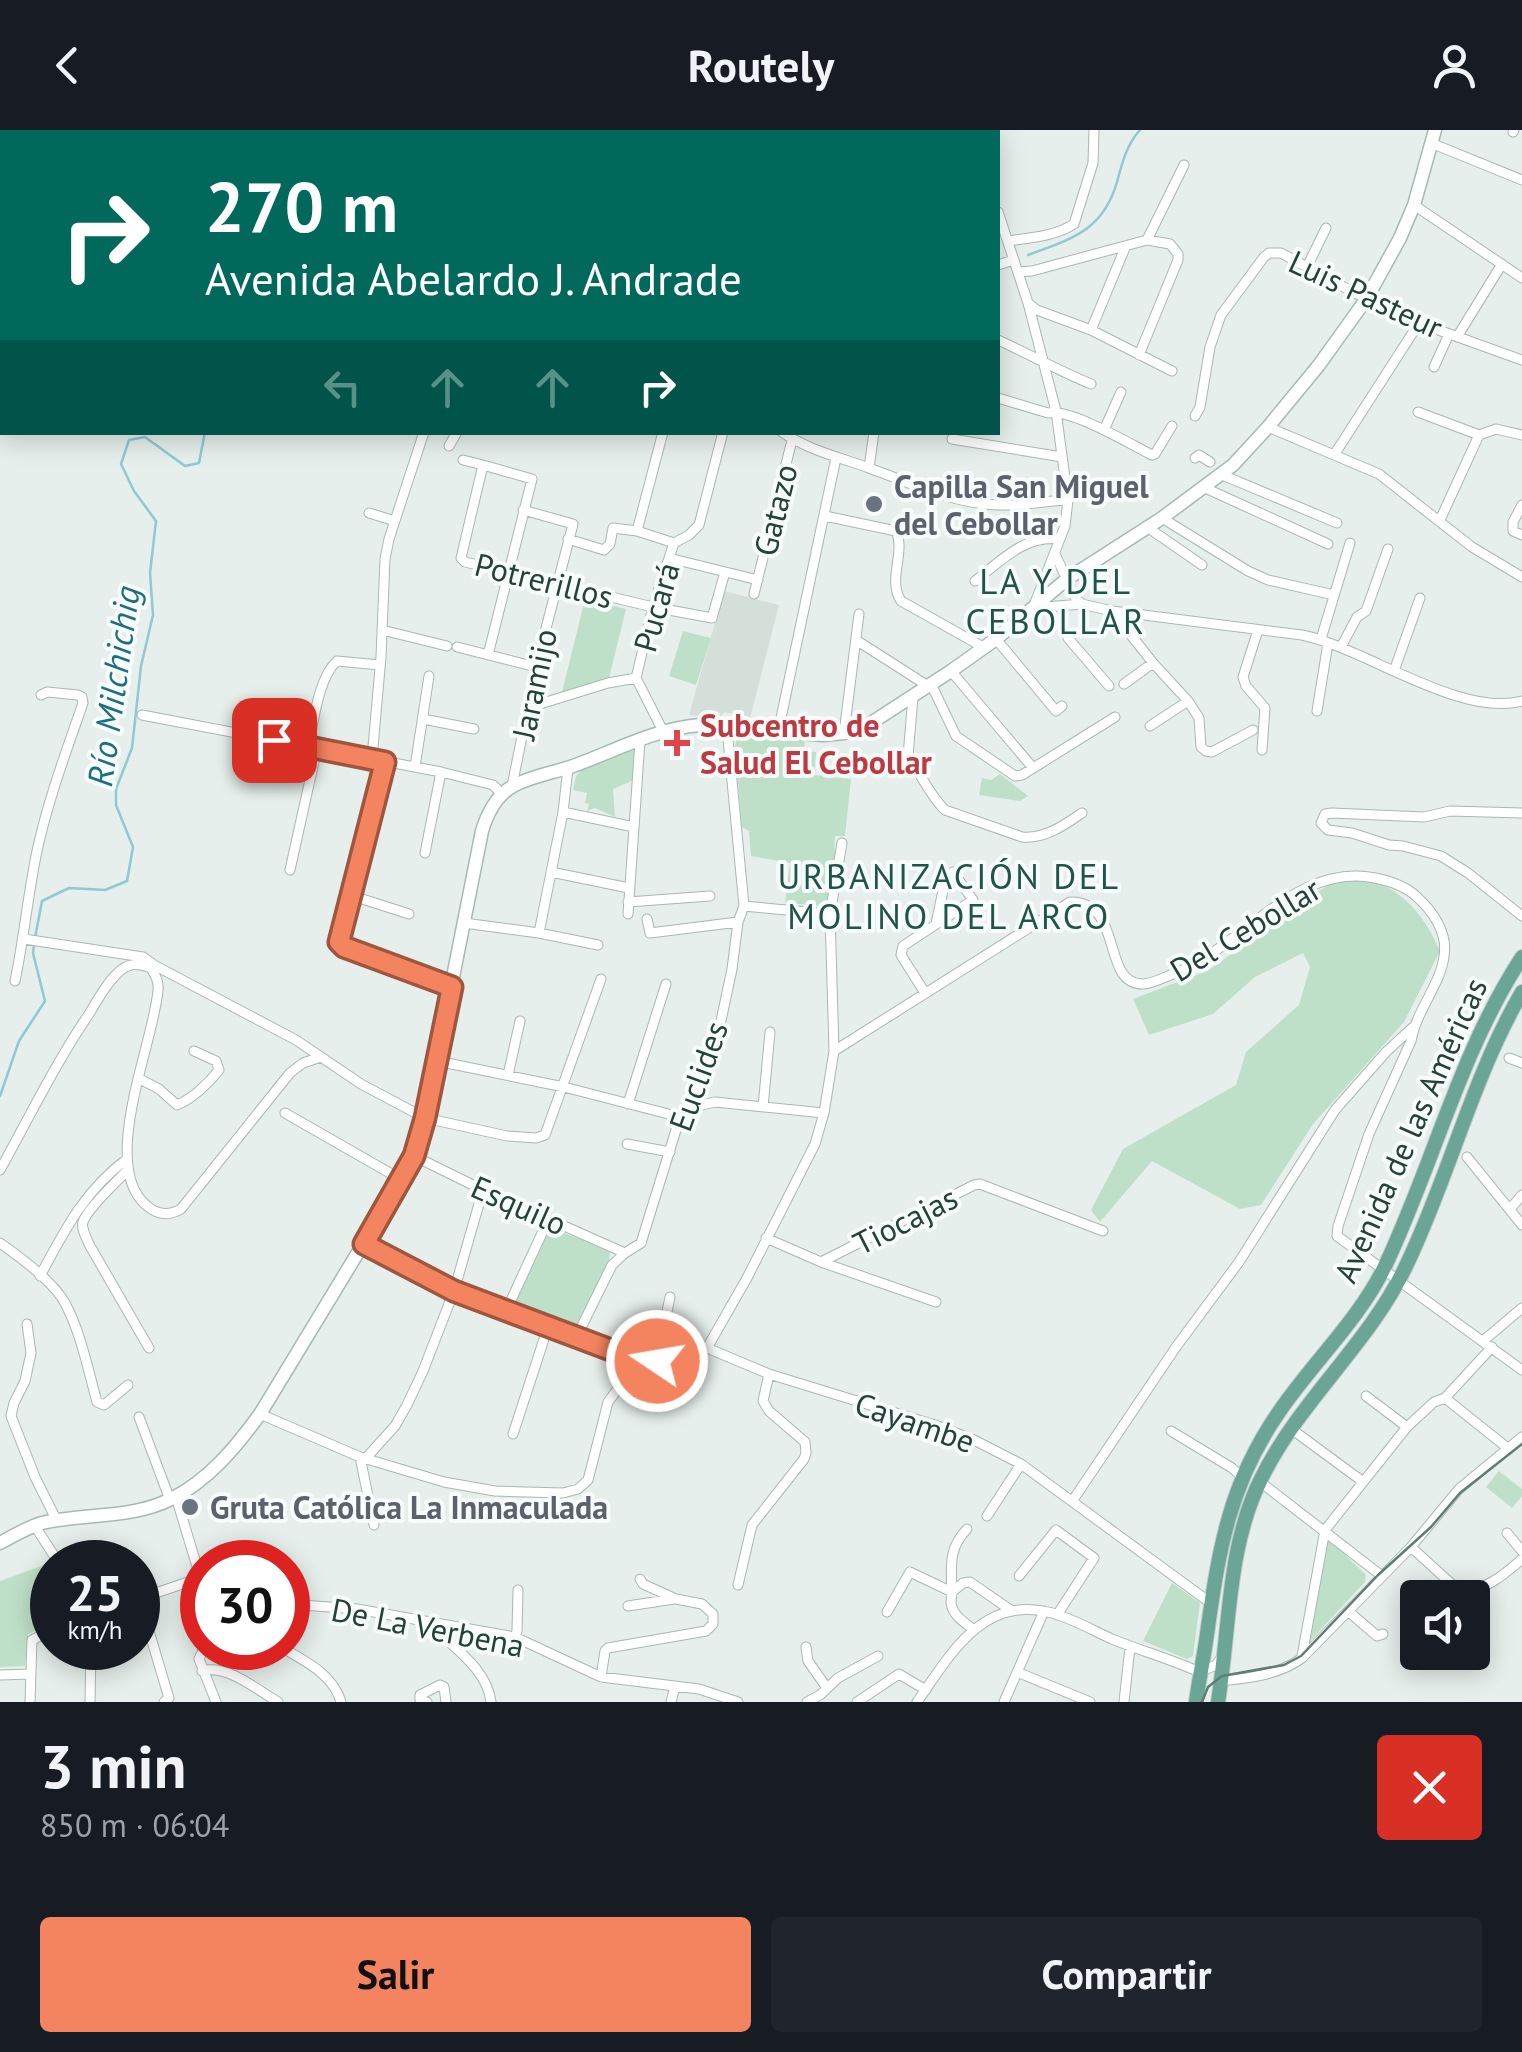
<!DOCTYPE html>
<html lang="es">
<head>
<meta charset="utf-8">
<style>
	body { margin:0; font-family:"PT Sans",sans-serif; background:#20242c; color:#f1f3f6; height:100vh; display:flex; flex-direction:column; font-size:38px; white-space:nowrap }
	* { box-sizing:border-box; margin:0 }
	p { font-size:32px; color:#9ea1a6 }
	.icon { flex:none; width:55px; height:55px; fill:none; stroke:currentColor; stroke-width:2; stroke-linecap:round; stroke-linejoin:round }
	.map { position:relative; height:1572px; overflow:hidden }
	.drawer { display:flex; flex-direction:column; background:#171b24; flex:1 }
	.drawer>* { flex:none }
	.top-card { position:absolute; left:0px; top:0px; width:1000px; height:305px; box-shadow:0 5px 25px #0003; background:#00695c; color:#fff; overflow:hidden }
	.tools { position:absolute; left:1400px; top:1450px; display:grid; gap:20px }
	.tools a { display:grid; place-items:center; width:90px; height:90px; border-radius:10px; background:#171b24; box-shadow:0 5px 25px #0003; font-size:50px }
	.speed { position:absolute; left:30px; top:1410px; display:flex; gap:20px; font-size:50px; font-weight:700; text-align:center }
	.speed>* { display:grid; place-content:center; width:130px; height:130px; border-radius:50%; background:#171b24; box-shadow:0 5px 25px #0003; line-height:1 }
	.speed small { font-size:25px; font-weight:400 }
	.speed .limit { border:15px solid #d22; background:#fff; color:#111 }
	.pin { position:absolute; display:grid; place-items:center; width:85px; height:85px; color:#fff; margin:-42px; border-radius:20px; box-shadow:0 5px 15px #0006 }
	.me { position:absolute; width:110px; margin:-55px; rotate:282deg; stroke-linejoin:round; filter:drop-shadow(0 0 8px #0008) }
	.turn { display:flex; align-items:center; gap:35px; height:210px; padding:0 40px; font-size:45px }
	.turn .icon { width:130px; height:130px; stroke-width:2.5 }
	.turn b { display:block; font-size:70px; line-height:85px }
	.lanes { display:flex; align-items:center; height:95px; padding:0 40px; background:#0003; justify-content:center; gap:50px; direction:ltr }
	.lanes .off { opacity:.35 }
	.round { display:grid; place-items:center; flex:none; width:105px; height:105px; border-radius:10px; background:#20242c }
	.overview { display:flex; align-items:center; justify-content:space-between; height:170px; padding:0 40px }
	h1 { font-size:60px; font-weight:700; line-height:75px }
	.primary-button { display:flex; gap:20px; margin-top:auto; padding:20px 40px }
	.primary-button a { flex:1; height:115px; border-radius:10px; background:#f4845f; color:#111; font-size:40px; font-weight:700; line-height:115px; text-align:center }
	.primary-button a+a { background:#20242c; color:#f1f3f6 }
	header { display:flex; justify-content:space-between; align-items:center; height:130px; padding:0 40px; background:#171b24; font-size:45px; font-weight:700 }
	.map>svg:first-child { display:block }
</style>
</head>
<body>
<header><svg class="icon" aria-label="back" viewBox="0 0 24 24"><path d="M15 5l-7 7 7 7"/></svg>Routely<svg class="icon" aria-label="person" viewBox="0 0 24 24"><circle cx="12" cy="8" r="4"/><path d="M4 21q1-7 8-7t8 7"/></svg></header>
<div class="map">
<svg width="1522" height="1572" viewBox="0 0 1522 1572">
	<rect width="100%" height="100%" fill="#e6efeb"/>
	<path fill="#d4dfda" d="M724,461L779,475L750,588L724,582L721,587L689,585Z"/>
	<path fill="#bfe0c8" d="M585,469L626,479L609,548L562,562Z
		M683,501L711,508L696,555L669,546Z
		M745,603L805,608L804,621L816,622L814,645L851,649L845,706H835C834,727 837,759 823,776L785,773L790,733L751,726L749,701L742,697L735,616L737,607Z
		M638,618L634,650L613,659L615,687L595,678L587,681L589,674L585,673L587,663L573,660L576,646L585,637Z
		M1000,644L1028,666L1020,671L979,665L982,648L991,650Z
		M1350,749C1396,749 1423,782 1440,821L1404,892L1313,994L1261,1075L1240,1079L1152,1031L1100,1092L1091,1080L1123,1019L1236,955L1246,922L1299,875L1310,837L1303,823L1255,847L1213,884L1149,905L1133,869L1209,840L1320,760L1333,753Z
		M550,1098L610,1120L609,1133L576,1201L515,1174Z
		M1499,1341L1522,1359V1366L1512,1378L1486,1357Z
		M1330,1410L1366,1445L1365,1452L1309,1512L1327,1412Z
		M55,1431L56,1432H52V1449L43,1453L52,1470V1493L28,1504L25,1536L0,1537V1451Z
		M1172,1453L1200,1473L1193,1526L1187,1529L1143,1511Z"/>
	<g fill="none" stroke-linecap="round" stroke-linejoin="round">
		<path stroke="#8ec9d4" stroke-width="2.5" d="M412,2L414,0
			M1028,125C1071,109 1103,101 1117,52C1122,33 1127,14 1140,0
			M35,808L42,771L69,758L105,760L127,751L133,717L116,675V659L132,618L141,536L153,485L150,443L156,391L134,361L121,334L129,310L145,307L185,336L199,333L205,302
			M0,966L19,911L45,871L33,823L34,815"/>
		<g stroke="#a8b8b2" stroke-width="11">
			<path id="street" d="M958,0L960,2
				M723,2L724,0
				M813,2V0
				M1513,2L1514,0
				M1431,13L1522,50
				M1414,75L1522,148
				M998,82L1028,173L1056,281L1068,370L1065,396L1033,478L1082,474L1112,481L1302,505C1365,518 1460,588 1522,571
				M1147,110L1184,35
				M1008,111C1029,108 1056,106 1074,94L1093,33L1094,0
				M998,135L1013,130
				M1307,137L1326,98
				M1018,142L1032,141L1147,110L1170,114L1178,124V130L1139,225
				M1028,173L1037,180L1091,200L1172,241
				M1091,200L1125,118
				M1457,207L1502,134
				M998,210C1029,224 1059,241 1091,254
				M1434,237L1449,204
				M998,268L1048,283C1070,278 1130,314 1152,325L1155,324L1172,296
				M1418,282L1479,305
				M1195,286L1200,277L1210,217L1221,185L1264,127L1269,123H1281L1353,162L1419,193L1522,230
				M1268,297L1379,344L1472,417L1522,447
				M1104,300L1121,262
				M782,302C808,320 839,327 869,338C911,353 951,373 997,375C1020,376 1045,371 1068,370
				M952,309L1062,327
				M449,316L457,302
				M1334,325L1419,193
				M1195,328L1199,325L1210,332
				M463,330L483,335
				M869,338L874,302
				M1220,344L1337,393
				M1203,357L1328,414
				M1522,375L1513,392V401L1522,405
				M369,383L395,391
				M825,386L896,401C906,422 887,450 901,471L983,517
				M1162,388L1248,441L1268,450L1334,465
				M1440,390L1479,305L1496,299L1522,305
				M1147,397L1202,435
				M637,401L663,302
				M568,409L604,420L610,414L613,398L637,401L674,413
				M1055,424L1076,469L1082,474
				M669,428L758,450
				M975,451C1001,431 1024,405 1059,409
				M754,464L792,310
				M1112,481L1153,533L1188,571L1199,588L1201,617L1206,621L1212,622L1253,600
				M382,500L447,516
				M1258,500L1243,547L1246,556L1265,578L1262,620
				M1068,508L1109,556
				M996,509L1056,581L1062,576
				M1321,509L1350,413
				M856,510L928,556
				M457,517L536,537
				M1341,517L1357,487L1366,481L1388,419
				M488,525L532,349L483,335L461,428L465,432L653,477L712,488L725,442
				M951,541L1033,638
				M1394,541L1420,468
				M931,554L956,606L1015,646L1022,645L1115,587
				M1124,554L1153,533
				M913,567L908,626C920,643 931,667 945,680L1022,707C1045,709 1063,696 1082,683
				M527,578L608,553L636,548
				M1317,581L1328,513
				M142,585L441,642L493,655L502,664
				M423,589L474,599
				M1150,596L1188,571
				M663,601L636,548L653,477L674,413L689,405L699,395L723,302
				M778,602L836,328
				M844,603L859,484
				M308,616C314,592 318,548 337,531L380,535
				M372,628L381,527L385,429L389,409L424,302
				M385,632L339,813L344,817L452,857
				M415,637L429,546
				M512,656L536,537L573,394L523,380
				M563,682L634,697
				M1522,683L1450,681L1424,687L1332,683L1325,684L1321,693L1328,700L1352,703L1389,715L1403,716L1441,726L1468,743L1522,786
				M425,723L441,642
				M290,740L317,618
				M551,742L629,758
				M350,765L409,784
				M628,772L710,766
				M744,776L830,784
				M628,784L640,611
				M647,789L650,803L738,792
				M464,793L539,803L598,815
				M539,803L563,682L568,638
				M24,809L143,827L154,835L296,910L361,954L425,988L507,1006L536,1008L545,1005L601,849
				M15,851C24,808 28,764 37,721C48,670 66,622 83,573L82,567L78,565L47,562L41,565
				M925,863L901,825L903,816L973,770L953,742L946,746L936,794
				M834,921L830,784L842,713
				M1509,928L1522,933
				M437,931L564,957L680,987L702,975L715,972L824,983
				M508,945L520,891
				M138,948L159,959L177,975C192,969 209,953 219,940L216,931L194,921
				M628,974L666,854
				M763,977L770,902
				M285,983L402,1050
				M627,1014L670,1022
				M414,1026L483,1060L625,1123
				M1467,1027L1522,1095
				M0,1040C29,988 55,934 89,884C98,869 108,851 121,840C131,832 140,834 151,838C155,845 159,851 158,860C154,912 99,1035 146,1075C157,1085 169,1086 181,1079L290,943L303,933L321,927
				M128,1040C118,1050 87,1079 83,1092C81,1099 87,1109 90,1116L149,1218
				M1510,1079L1522,1065
				M766,1108L821,1132L936,1172
				M0,1113C20,1127 53,1151 65,1173C81,1203 88,1240 97,1272L104,1275L128,1255
				M364,1114L454,1161L648,1235
				M821,1132L974,1055L980,1054L1103,1101
				M40,1146C65,1100 84,1061 127,1029
				M506,1181L549,1088
				M27,1194L31,1223L25,1251L14,1273L11,1286L35,1347L57,1391
				M576,1208L612,1135L625,1123L641,1113L680,987L715,919L732,839L738,792L744,776L727,599
				M1483,1211L1522,1178
				M707,1218L747,1148L815,1014L824,983L834,921L1070,772C1125,771 1100,856 1144,854C1154,853 1165,847 1173,844C1241,819 1296,731 1375,748C1390,751 1405,756 1416,766C1433,781 1448,803 1444,826C1441,854 1416,881 1411,911L1369,1004L1338,1096L1337,1106L1522,1240
				M657,1231L670,1167
				M1366,1266L1407,1297
				M1445,1268L1509,1319
				M260,1284L360,1327L444,1352L495,1361L563,1363L578,1359L588,1350L608,1272L620,1256L648,1235L707,1218L769,1244L935,1295L974,1310L1021,1334L1212,1474
				M139,1287L170,1370
				M1290,1298L1362,1351
				M1171,1301L1232,1338L1242,1347
				M513,1304L548,1197
				M360,1327L374,1395
				M366,1328L395,1296L407,1275L423,1241L454,1161L483,1060
				M1259,1351L1382,1446
				M176,1367L202,1453
				M1073,1370L1176,1217L1239,1132L1335,980L1386,922L1412,898
				M987,1386L1021,1334
				M35,1396L58,1432
				M967,1399C944,1423 954,1443 951,1473C953,1486 964,1492 973,1499
				M1507,1403L1522,1421
				M1411,1417L1457,1459C1481,1465 1505,1444 1522,1429
				M1019,1446L1056,1400L1094,1428L1057,1485
				M738,1455L752,1395L804,1329L806,1323L805,1312L769,1281L763,1271L769,1244
				M139,1468L169,1568L164,1572
				M138,1469L200,1448
				M288,1474L357,1479L515,1507L601,1547L699,1559L738,1572
				M628,1476L674,1469
				M1348,1481L1377,1506L1383,1504
				M887,1482L910,1442L952,1462L963,1453L970,1452L1012,1481
				M430,1494C452,1517 487,1538 491,1572
				M515,1507L517,1501L518,1460
				M806,1517L808,1531L827,1558
				M204,1518L199,1529L216,1572
				M283,1518C306,1532 333,1544 341,1572
				M1302,1526L1325,1400L1407,1297L1434,1272L1445,1268L1492,1217
				M202,1541C228,1534 257,1560 278,1572
				M1017,1542L1090,1572
				M0,1545L30,1544
				M601,1547L605,1521L608,1518L706,1501L713,1494V1484L702,1474L676,1469L643,1454L640,1449
				M1221,1551C1249,1548 1279,1545 1302,1528L1411,1417L1459,1359L1522,1307
				M30,1572L32,1510L52,1500
				M90,1572L91,1518
				M427,1572L420,1570V1565L440,1555L444,1557L446,1572
				M671,1572L675,1557
				M807,1572L820,1565L838,1548L878,1526
				M857,1572L899,1544L926,1560
				M917,1572C949,1527 981,1466 1048,1482C1070,1487 1092,1500 1112,1509C1141,1521 1171,1529 1199,1542L1216,1535L1222,1527
				M1004,1572L1044,1481
				M1124,1572L1130,1517"/>
		</g>
		<g stroke="#a4bbb3" stroke-width="15">
			<path id="secondary" d="M0,1413C13,1406 28,1397 42,1393C84,1383 132,1389 171,1369C208,1351 237,1316 260,1284L402,1050L414,1026L425,988L482,701C487,684 497,665 513,656C531,646 553,643 573,636C615,621 656,598 701,595L823,605L844,603L868,595L951,541L996,509L1067,449L1162,388L1233,335L1268,297L1319,235L1367,168L1400,108L1414,75L1435,0"/>
		</g>
		<g stroke="#c2cac8" stroke-width="16">
			<path id="primary" d="M1196,1572C1199,1549 1204,1527 1207,1504C1219,1419 1229,1354 1279,1282C1313,1232 1360,1189 1386,1134C1434,1032 1460,922 1522,827
				M1218,1572C1230,1498 1227,1417 1261,1349C1299,1271 1369,1214 1406,1136C1449,1047 1472,948 1522,862"/>
		</g>
		<use href="#street" stroke="#fff" stroke-width="9"/>
		<use href="#secondary" stroke="#fff" stroke-width="12"/>
		<use href="#primary" stroke="#6aa596" stroke-width="14"/>
		<path stroke="#5f7d75" stroke-width="2.5" d="M1202,1572L1208,1557L1222,1546L1284,1535L1301,1526L1378,1445L1431,1397L1460,1363L1522,1314"/>
	</g>
	<g fill="none" stroke-linecap="round" stroke-linejoin="round">
		<g stroke="#9f563e" stroke-width="25">
			<path id="route" d="M274,610L385,632L339,812L344,817L452,857L425,988L414,1026L364,1114L454,1161L648,1234L657,1231"/>
		</g>
		<use href="#route" stroke="#f4845f" stroke-width="18"/>
	</g>
	<g fill="#6b7280" stroke="#f7fbf9" stroke-width="4">
		<circle cx="874" cy="374" r="10"/>
		<circle cx="190" cy="1377" r="10"/>
	</g>
	<path fill="#e0444e" stroke="#f7fbf9" stroke-width="4" d="M672 598h10v10h10v10h-10v10h-10v-10h-10v-10h10z"/>
	<g text-anchor="middle" dominant-baseline="central" stroke-width="8" stroke-linejoin="round" paint-order="stroke">
		<g font-size="32" fill="#24423a" stroke="#f7fbf9">
			<text transform="translate(1366 164) rotate(25)">Luis Pasteur</text>
			<text transform="translate(775 380) rotate(-76)">Gatazo</text>
			<text transform="translate(544 450) rotate(14)">Potrerillos</text>
			<text transform="translate(656 477) rotate(-74)">Pucará</text>
			<text transform="translate(534 554) rotate(-78)">Jaramijo</text>
			<text transform="translate(1245 799) rotate(-31)">Del Cebollar</text>
			<text transform="translate(698 946) rotate(-70)">Euclides</text>
			<text transform="translate(1410 1000) rotate(-66)">Avenida de las Américas</text>
			<text transform="translate(519 1075) rotate(24)">Esquilo</text>
			<text transform="translate(905 1090) rotate(-27)">Tiocajas</text>
			<text transform="translate(915 1292) rotate(19)">Cayambe</text>
			<text transform="translate(428 1497) rotate(11)">De La Verbena</text>
		</g>
		<g font-size="32" font-weight="bold" fill="#5b616d" stroke="#f7fbf9" text-anchor="start">
			<text x="894" y="356">Capilla San Miguel<tspan x="894" dy="37">del Cebollar</tspan></text>
			<text x="210" y="1377">Gruta Católica La Inmaculada</text>
		</g>
		<g font-size="32" font-weight="bold" fill="#be3a42" stroke="#f7fbf9" text-anchor="start">
			<text x="700" y="595">Subcentro de<tspan x="700" dy="37">Salud El Cebollar</tspan></text>
		</g>
		<g font-size="35" letter-spacing="2.5" fill="#1f5548" stroke="#f7fbf9">
			<text x="1056" y="451">LA Y DEL<tspan x="1056" dy="40">CEBOLLAR</tspan></text>
			<text x="949" y="746">URBANIZACIÓN DEL<tspan x="949" dy="40">MOLINO DEL ARCO</tspan></text>
		</g>
		<g font-size="35" font-style="italic" fill="#1c6f80" stroke="#f7fbf9">
			<text transform="translate(113 556) rotate(-82)">Río Milchichig</text>
		</g>
	</g>
</svg>
<div class="tools">
<a><svg class="icon" aria-label="sound" viewBox="0 0 24 24"><path d="M4 9h4l5-4v14l-5-4H4zM17 9q2 3 0 6"/></svg></a>
</div>
<div class="speed"><div>25<small>km/h</small></div><div class="limit">30</div></div>
<div class="pin" style="left:274px;top:610px;background:#d93025"><svg class="icon" aria-label="arrive" viewBox="0 0 24 24"><path d="M6 21V4h12l-3 4 3 4H6"/></svg></div>
<svg class="me" style="left:657px;top:1231px" viewBox="-20 -20 40 40"><circle r="17" fill="#f4845f" stroke="#fff" stroke-width="3"/><path d="M0-11L8 9 0 5-8 9z" fill="#fff"/></svg>
<div class="top-card">
<div class="turn"><svg class="icon" aria-label="right" viewBox="0 0 24 24"><path d="M7 20v-9h11M14 6l5 5-5 5"/></svg><div><b>270 m</b>Avenida Abelardo J. Andrade</div></div>
<div class="lanes"><svg class="icon off" aria-label="left" viewBox="0 0 24 24"><path d="M17 20v-9H6M10 6l-5 5 5 5"/></svg><svg class="icon off" aria-label="ahead" viewBox="0 0 24 24"><path d="M12 20V5M6 11l6-6 6 6"/></svg><svg class="icon off" aria-label="ahead" viewBox="0 0 24 24"><path d="M12 20V5M6 11l6-6 6 6"/></svg><svg class="icon" aria-label="right" viewBox="0 0 24 24"><path d="M7 20v-9h11M14 6l5 5-5 5"/></svg></div>
</div>
</div>
<section class="drawer">
<div class="overview"><div><h1>3 min</h1><p>850 m · 06:04</p></div><a class="round" style="background:#d93025;color:#fff"><svg class="icon" aria-label="close" viewBox="0 0 24 24"><path d="M6 6l12 12M18 6L6 18"/></svg></a></div>
<div class="primary-button"><a>Salir</a><a>Compartir</a></div>
</section>
</body>
</html>
